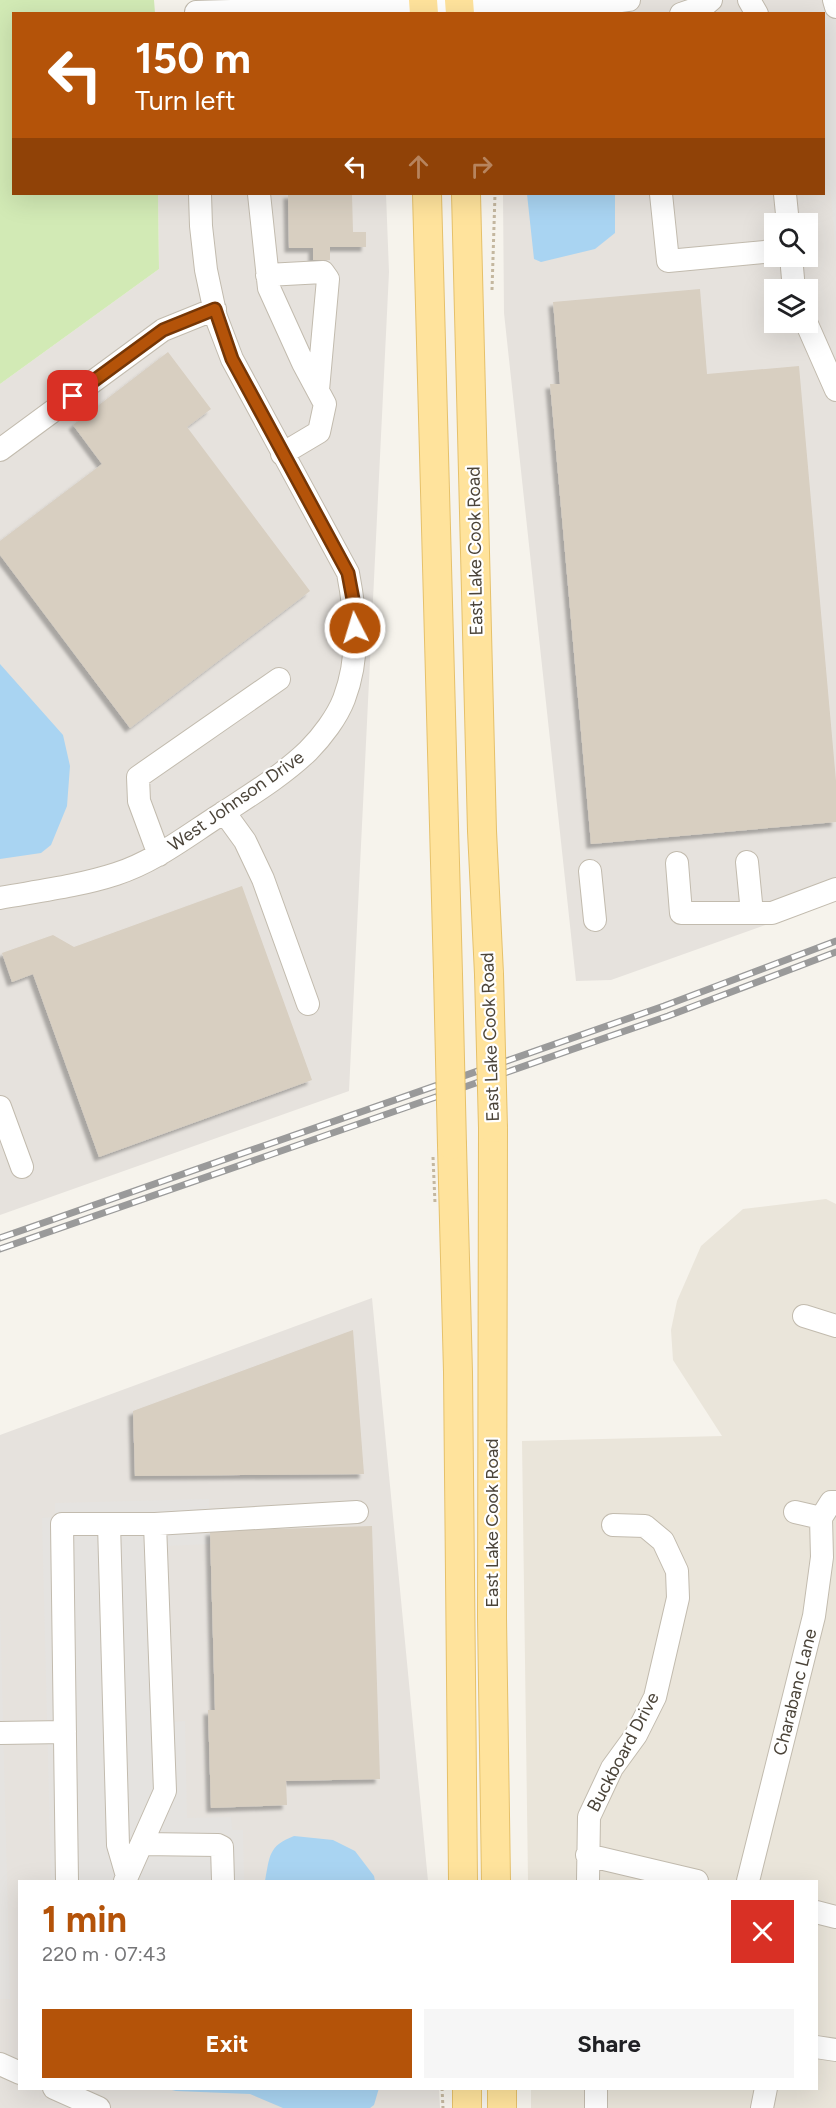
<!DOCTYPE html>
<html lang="en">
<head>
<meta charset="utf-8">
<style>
	body { margin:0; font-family:Figtree,sans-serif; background:#f6f6f6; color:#202124; height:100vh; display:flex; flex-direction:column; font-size:22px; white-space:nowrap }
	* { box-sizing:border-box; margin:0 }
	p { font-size:20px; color:#757577 }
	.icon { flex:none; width:33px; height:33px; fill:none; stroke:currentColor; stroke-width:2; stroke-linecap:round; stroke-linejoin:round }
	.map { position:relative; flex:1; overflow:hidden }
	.details { position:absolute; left:18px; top:1880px; width:800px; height:210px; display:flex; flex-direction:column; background:#fff; border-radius:0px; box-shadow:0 6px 24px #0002 }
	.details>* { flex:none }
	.hud { position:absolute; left:12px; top:12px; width:813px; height:183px; border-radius:0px; box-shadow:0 6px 24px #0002; background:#b45309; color:#fff; overflow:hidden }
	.fabs { position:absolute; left:764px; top:213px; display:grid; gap:12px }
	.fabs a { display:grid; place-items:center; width:54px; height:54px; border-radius:0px; background:#fff; box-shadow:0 6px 24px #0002; font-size:30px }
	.pin { position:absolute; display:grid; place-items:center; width:51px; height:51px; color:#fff; margin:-26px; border-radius:12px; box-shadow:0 3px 9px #0006 }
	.me { position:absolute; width:66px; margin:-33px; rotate:355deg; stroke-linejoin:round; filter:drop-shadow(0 0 4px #0008) }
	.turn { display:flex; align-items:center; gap:21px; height:126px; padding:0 24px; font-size:27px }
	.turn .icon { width:78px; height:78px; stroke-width:2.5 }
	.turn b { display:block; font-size:42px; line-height:51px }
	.lanes { display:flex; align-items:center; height:57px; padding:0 24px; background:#0003; justify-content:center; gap:30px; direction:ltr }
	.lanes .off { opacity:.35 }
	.round { display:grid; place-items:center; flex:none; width:63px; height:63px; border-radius:0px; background:#f6f6f6 }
	.headline { display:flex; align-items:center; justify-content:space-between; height:102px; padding:0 24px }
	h1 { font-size:36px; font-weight:700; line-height:45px; color:#b45309 }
	.button { display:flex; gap:12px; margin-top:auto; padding:12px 24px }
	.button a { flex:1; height:69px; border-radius:0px; background:#b45309; color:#fff; font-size:24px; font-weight:700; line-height:69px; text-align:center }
	.button a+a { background:#f6f6f6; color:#202124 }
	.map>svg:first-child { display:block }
</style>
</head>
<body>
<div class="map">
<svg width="836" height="2108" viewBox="0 0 836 2108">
	<defs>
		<filter id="shadow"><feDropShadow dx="-4.5" dy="4.5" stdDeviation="1.5" flood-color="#0004"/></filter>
	</defs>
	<rect width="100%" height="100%" fill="#f6f3ec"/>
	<path fill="#eae5da" d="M826,1199L836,1204V2108H531V2088H816V1881H528L522,1441L722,1436L673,1360L671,1330L677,1301L701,1246L743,1209Z"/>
	<path fill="#e6e2dd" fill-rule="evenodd" d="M496,0H836V900L611,980L576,981L504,313L503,194H824V14H497ZM774,224H807V256H774ZM774,290H807V322H774Z
		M158,194H386L389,272L349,1091L0,1215V384L159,269Z
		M372,1298L428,1881H20V2088H439L440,2108H0V1435Z"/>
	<path fill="#d2eab5" d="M0,0H154L155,13L14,14V194H158L159,269L0,384Z"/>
	<path fill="#e5e3e0" d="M836,18V256L824,112V19Z
		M209,1499L211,1544L167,1546L172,1722L185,1721L187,1818L231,1817L232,1830H243L244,1881H51L42,1518L55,1517V1503Z
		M0,1601L10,1999H0Z"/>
	<path fill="#a9d4f2" d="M527,194H615V233L595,249L541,262L534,259Z
		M0,664L63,735L70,766L67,806L51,845L41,853L0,859Z
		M294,1836L333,1840L355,1851L374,1876L375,1881H265C270,1856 268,1846 294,1836Z
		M164,2088H379L374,2105L370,2108H283L250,2094L176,2091Z"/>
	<path fill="#d8cfc1" filter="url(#shadow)" d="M288,194H352L353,232H366V247H330V260H313V248H289Z
		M700,289L707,374L799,366L836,781V822L591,844L550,384H560L553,302Z
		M168,352L211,409L187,427L310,591L130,728L0,555V541L102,464L73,425Z
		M242,886L312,1080L99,1157L33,974L12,982L2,953L53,935L74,947Z
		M353,1330L364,1474L135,1476L133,1411Z
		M372,1526L380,1779L286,1781L287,1805L211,1808L208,1710H215L210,1531Z"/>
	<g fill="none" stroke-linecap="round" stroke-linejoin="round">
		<g stroke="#c2bbae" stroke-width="24">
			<path id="minor" d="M749,0L757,14
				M834,0L836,7
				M196,12C272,10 348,7 424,6C492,5 562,11 629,0
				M681,14L704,6L711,0
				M259,194L269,288L303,363L325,404L319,432L282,454
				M661,194L668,261L774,251
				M785,194L788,224
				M791,256L794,290
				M267,275L323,272L328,279L318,390
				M806,322L836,390
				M0,450L163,330L215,309
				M224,812L245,841L263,879L308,1004
				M159,855L139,801L138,777L279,679
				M747,862L752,913
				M677,863L681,913H772L836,889
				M590,871L595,920
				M0,898C39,891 79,886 116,874C156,861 188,835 223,813C252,794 283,775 308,751C322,737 337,717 344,699C360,657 356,615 348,573L232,359L216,317L206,270L201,226L200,194
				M0,1107L22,1167
				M804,1316L836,1326
				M795,1512L821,1518
				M109,1524L118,1845L127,1876
				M0,1733L65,1732
				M142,1844L218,1845L222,1847L223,1881
				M587,1855L697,1881
				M67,1881L62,1524H155
				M125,1881L165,1791L155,1524L357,1512
				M588,1881L589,1817L612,1768L636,1735L655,1697L678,1598L677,1571L663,1541L645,1526L613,1525
				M748,1881L814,1616L822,1557L821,1518L831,1502H836
				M816,1912L836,1917
				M816,2047L836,2050
				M0,2064L20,2073
				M54,2088L99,2108
				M596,2088V2108
				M762,2108L766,2088"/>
		</g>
		<g stroke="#e6c16a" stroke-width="30">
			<path id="major" d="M423,0L424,14
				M459,0L460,14
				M427,194L448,974
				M466,194L482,831L489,974
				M493,1128L492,1618L496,1881
				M452,1145L458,1372L463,1881
				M467,2088V2108
				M502,2088V2108"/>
		</g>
		<path stroke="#c4b79f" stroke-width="3" stroke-dasharray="3 3" stroke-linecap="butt" d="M492,290L495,194
			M442,2088L443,2108"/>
		<use href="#minor" stroke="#fff" stroke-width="22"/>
		<use href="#major" stroke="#ffe39c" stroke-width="28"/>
		<g stroke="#9a9a9a" stroke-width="7">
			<path id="rail" d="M0,1238L664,1006L836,941
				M0,1249L668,1016L836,952"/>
		</g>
		<use href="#rail" stroke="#fff" stroke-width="4.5" stroke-dasharray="14" stroke-linecap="butt"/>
		<g stroke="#e6c16a" stroke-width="30" stroke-linecap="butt">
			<path id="major-bridge" d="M448,974L452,1145
				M489,974L493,1128"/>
		</g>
		<path stroke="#c4b79f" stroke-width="3" stroke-dasharray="3 3" stroke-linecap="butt" d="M433,1157L435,1203"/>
		<use href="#major-bridge" stroke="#ffe39c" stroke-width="28"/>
	</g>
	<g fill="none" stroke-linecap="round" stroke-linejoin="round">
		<g stroke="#753606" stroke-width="15">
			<path id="route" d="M73,396L163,330L215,309L232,359L348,573L355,610V628"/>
		</g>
		<use href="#route" stroke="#b45309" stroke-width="10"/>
	</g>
	<g text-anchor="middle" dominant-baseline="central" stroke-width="4.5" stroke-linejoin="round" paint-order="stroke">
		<g font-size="18" fill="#4b4439" stroke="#fff">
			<text transform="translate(475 551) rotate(-91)">East Lake Cook Road</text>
			<text transform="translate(236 801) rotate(-35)">West Johnson Drive</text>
			<text transform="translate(490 1037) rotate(-92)">East Lake Cook Road</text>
			<text transform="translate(492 1523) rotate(-90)">East Lake Cook Road</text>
			<text transform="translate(795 1692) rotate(-76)">Charabanc Lane</text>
			<text transform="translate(623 1752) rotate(-62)">Buckboard Drive</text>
		</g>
	</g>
</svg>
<div class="fabs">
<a><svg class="icon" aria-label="search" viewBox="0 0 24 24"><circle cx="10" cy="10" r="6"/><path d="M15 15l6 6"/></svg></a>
<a><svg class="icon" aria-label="layers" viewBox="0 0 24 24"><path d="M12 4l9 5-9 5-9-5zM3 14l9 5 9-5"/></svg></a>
</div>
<div class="pin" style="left:73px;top:396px;background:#d93025"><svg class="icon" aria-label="arrive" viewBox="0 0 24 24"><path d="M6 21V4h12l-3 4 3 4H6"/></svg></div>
<svg class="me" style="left:355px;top:628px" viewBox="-20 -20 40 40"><circle r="17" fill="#b45309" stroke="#fff" stroke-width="3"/><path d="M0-11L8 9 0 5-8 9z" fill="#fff"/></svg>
<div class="hud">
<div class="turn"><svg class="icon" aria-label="left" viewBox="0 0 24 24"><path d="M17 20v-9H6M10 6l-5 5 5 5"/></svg><div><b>150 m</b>Turn left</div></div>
<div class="lanes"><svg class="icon" aria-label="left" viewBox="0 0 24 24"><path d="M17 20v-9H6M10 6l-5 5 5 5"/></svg><svg class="icon off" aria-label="ahead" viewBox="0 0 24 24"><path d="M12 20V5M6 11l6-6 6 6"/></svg><svg class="icon off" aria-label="right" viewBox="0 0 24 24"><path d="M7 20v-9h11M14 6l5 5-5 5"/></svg></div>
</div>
<section class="details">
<div class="headline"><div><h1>1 min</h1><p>220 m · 07:43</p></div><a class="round" style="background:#d93025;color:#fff"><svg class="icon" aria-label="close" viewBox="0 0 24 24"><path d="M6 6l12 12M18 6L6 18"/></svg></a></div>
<div class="button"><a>Exit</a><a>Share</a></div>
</section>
</div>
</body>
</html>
